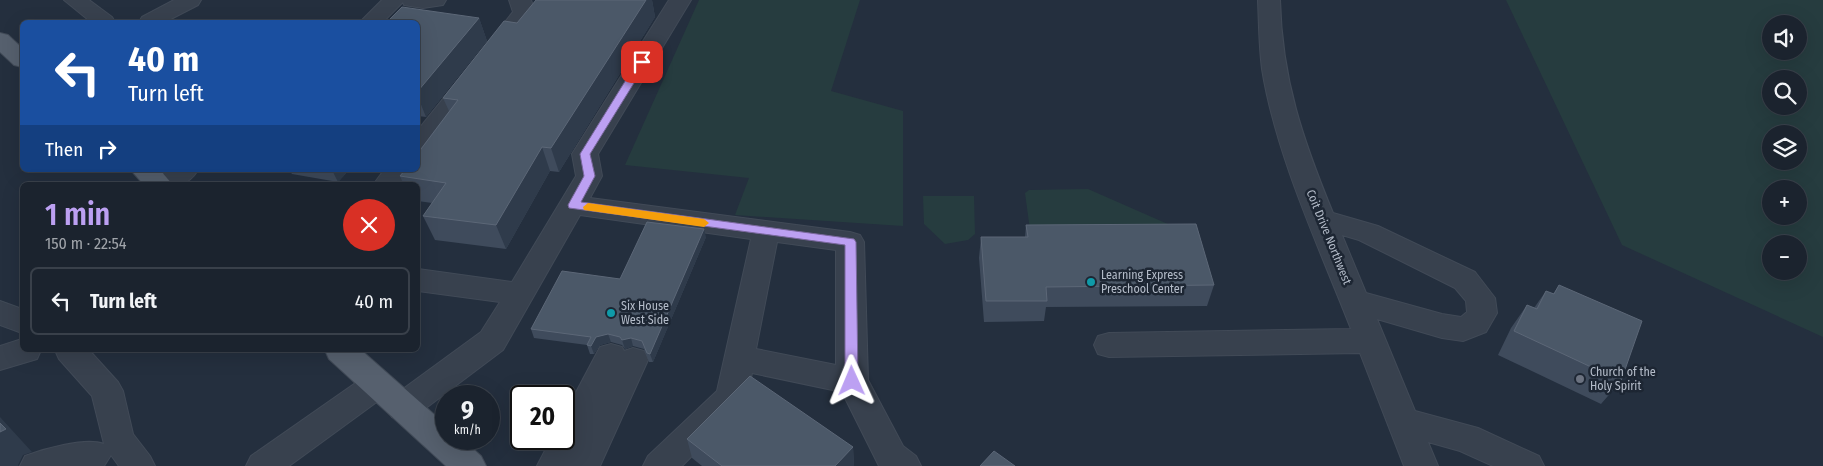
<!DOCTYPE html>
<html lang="en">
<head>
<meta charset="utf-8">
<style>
	body { margin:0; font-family:"Fira Sans Condensed",sans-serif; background:#282f3a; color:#f1f3f6; height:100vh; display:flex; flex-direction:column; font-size:19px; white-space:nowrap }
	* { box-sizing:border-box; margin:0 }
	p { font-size:16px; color:#a0a4aa }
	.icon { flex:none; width:28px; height:28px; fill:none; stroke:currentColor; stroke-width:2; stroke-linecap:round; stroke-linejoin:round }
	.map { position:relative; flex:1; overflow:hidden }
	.sheet { position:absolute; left:20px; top:182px; width:400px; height:170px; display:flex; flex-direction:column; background:#1b232e; border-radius:8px; box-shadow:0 5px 20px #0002,0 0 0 1px #39404a }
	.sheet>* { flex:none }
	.guide { position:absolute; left:20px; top:20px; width:400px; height:152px; border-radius:8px; box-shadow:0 5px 20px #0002,0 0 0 1px #39404a; background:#1a4fa0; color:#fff; overflow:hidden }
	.fabs { position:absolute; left:1762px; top:15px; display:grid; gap:10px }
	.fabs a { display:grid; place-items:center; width:45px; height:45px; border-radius:50%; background:#1b232e; box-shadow:0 5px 20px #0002,0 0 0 1px #39404a; font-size:25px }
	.speed { position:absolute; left:435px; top:385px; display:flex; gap:10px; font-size:25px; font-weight:700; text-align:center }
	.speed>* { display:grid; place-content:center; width:65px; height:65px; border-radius:50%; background:#1b232e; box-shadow:0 5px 20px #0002,0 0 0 1px #39404a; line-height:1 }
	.speed small { font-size:12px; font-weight:400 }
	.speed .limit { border:2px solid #111; border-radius:8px; background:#fff; color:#111 }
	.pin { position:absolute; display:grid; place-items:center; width:42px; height:42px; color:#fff; margin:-21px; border-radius:10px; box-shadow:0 2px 8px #0006 }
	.me { position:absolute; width:55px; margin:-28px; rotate:359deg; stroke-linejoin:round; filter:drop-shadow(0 0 4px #0008) }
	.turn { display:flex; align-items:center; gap:18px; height:105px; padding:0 25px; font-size:22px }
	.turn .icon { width:65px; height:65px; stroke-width:2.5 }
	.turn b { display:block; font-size:35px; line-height:42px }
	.then { display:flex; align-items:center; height:48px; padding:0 25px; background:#0003; gap:10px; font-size:19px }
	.round { display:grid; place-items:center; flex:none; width:52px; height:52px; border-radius:26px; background:#282f3a }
	.head { display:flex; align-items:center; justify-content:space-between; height:85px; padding:0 25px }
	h1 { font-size:30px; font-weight:600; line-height:38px; color:#bca0f2 }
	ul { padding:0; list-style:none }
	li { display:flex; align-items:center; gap:15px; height:68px; margin:0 10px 8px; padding:0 15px; border:2px solid #39404a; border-radius:8px }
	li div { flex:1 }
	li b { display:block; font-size:19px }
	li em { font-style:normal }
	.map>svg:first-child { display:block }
</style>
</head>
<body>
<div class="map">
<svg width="1823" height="466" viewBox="0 0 1823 466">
	<rect width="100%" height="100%" fill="#242f3e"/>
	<path fill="#263c3f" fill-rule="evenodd" d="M699,0H860L831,91L903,111V226L735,215L749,178L625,165Z
		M1506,0H1823V337L1622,245ZM1771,24H1799V51H1771ZM1771,79H1799V106H1771ZM1771,134H1799V161H1771ZM1771,189H1799V216H1771ZM1771,244H1799V271H1771Z
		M1088,189L1170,225L1030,230L1025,193L1029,190Z
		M923,196H974L975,234L968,240L945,244L924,224Z"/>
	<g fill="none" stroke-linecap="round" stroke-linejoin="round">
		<g stroke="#414a57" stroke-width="2">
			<path id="minor" d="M64,0H89L112,17L115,22H91Z
				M174,0H201L198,5L165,22H139L142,17Z
				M382,0H446L443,5L423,8L404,5L403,2L383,22H360Z
				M509,0H531L535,12L427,152L418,154V130L513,12Z
				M669,0H691L598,154L602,176L590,198L850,232L860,235L864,242L868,380L903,446L916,456L921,466H879L842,392L752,373L747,397L742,406L682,466H643L648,456L717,391L751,239L580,215L503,350L414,417L403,420L392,417L387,407L392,397L481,332L500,302L418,291V269L512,282L576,176L572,154ZM777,242L836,250V365L756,349Z
				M1258,0H1280C1282,80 1303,140 1333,213L1378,226L1475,272L1495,298L1497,313L1486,332L1463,341L1442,338L1377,319L1415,411L1478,428L1539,456L1544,466H1493L1460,451L1428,442L1438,466H1404L1360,353L1109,357L1098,354L1094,345L1098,336L1109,333L1351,329C1319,247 1276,156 1262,69C1259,46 1259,23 1258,0ZM1342,235L1359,240L1455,288L1466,301L1467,312L1461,317L1442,314L1366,293Z
				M168,170H198C186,189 173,185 153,185L157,179Z
				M384,170H411L400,185H373Z
				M0,301L22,309V333L0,325Z
				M22,339V350H41L37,359L0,370V346Z
				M611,344L622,347L624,351L633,348L644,351L648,360L600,466H537L551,439H564V415L600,347Z
				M55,350H89L118,382L123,391L133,434L150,456L155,466H119L111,455L104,466H20L25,456C44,449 85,437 104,444L92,396L59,359Z
				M378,371L389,375L394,384L389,393L289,466H246L251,456L367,375Z"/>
		</g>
		<g stroke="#414a57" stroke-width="2">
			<path id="major" d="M0,33L8,35L22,48V67L14,65L0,52Z
				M131,170H160L173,185H144Z
				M325,350H361L446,425V439H462L481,456L486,466H446L329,359Z"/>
		</g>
		<use href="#minor" fill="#38414e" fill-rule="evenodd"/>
		<use href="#major" fill="#56606e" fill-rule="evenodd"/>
	</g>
	<path fill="#3f4b5c" d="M536,0H652L655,17L559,172L550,171L506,249L435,240L423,216L432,203L418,201V185H404L400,176L449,111L443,98L517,23Z
		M479,18L487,41L426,117L418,116V22Z
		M289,170H349L338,182L292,174Z
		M1026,225L1214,285L1207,306L1046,307L1044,321L984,322L979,258L981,237H1025Z
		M706,237L653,362H649L644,349L633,346L625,349L622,345L611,342L600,345L594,354H590L587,345L534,338L531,329L620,279Z
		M1559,285L1621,381L1601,404L1498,355L1511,328L1527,305L1534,308L1546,291L1553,294Z
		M687,439L853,447L854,466H702L692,458Z"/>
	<path fill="#2f3b4b" d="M646,0H652L655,17L559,172L551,148Z
		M479,18L487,41L426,117L418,97V91Z
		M542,147L550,171L506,249L496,225Z
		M332,170H349L338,182Z
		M704,229L706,237L653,362L650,354Z
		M608,334L611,342L600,345L594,354L591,346L596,337Z
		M631,338L633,346L625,349L622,340Z
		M0,417L32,452L23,455L18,465L19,466H0Z
		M853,447L854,466H835Z"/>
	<path fill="#4b5868" stroke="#5c6777" d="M536,0H646L551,148L542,147L496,225L423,216L446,183L400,176L405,170H418V153L458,100L443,98L504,21L517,23Z
		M402,7L479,18L418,91V22H387Z
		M647,222L704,229L650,354L647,353L642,341L631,338L622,340L620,337L608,334L596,337L591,346L587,345L591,337L531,329L562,271L620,279Z
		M1196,224L1214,285L1046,287L1047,301H986L981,237H1028L1026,225Z
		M1559,285L1642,321L1621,381L1514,331L1527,305L1537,309L1546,291L1554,294Z
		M750,376L853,447L835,466H722L687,439Z
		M0,423L6,429L0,432Z
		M994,451L1015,466H980Z"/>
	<path fill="#bca0f2" stroke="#7a689d" d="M642,59L647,62L590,154L595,176L581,202L854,239L856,242L858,381L856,385L852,387L847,385L845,381V245L569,208L568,205L584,176L580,154L637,62Z"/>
	<path fill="#f59e0b" d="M588,203L704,219L709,223L704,227L584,210L583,207Z"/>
	<g fill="#0f9aa8" stroke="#1d2633" stroke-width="2">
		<circle cx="1091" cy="282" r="5"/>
		<circle cx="611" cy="313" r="5"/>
	</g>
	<circle fill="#6b7280" stroke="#1d2633" stroke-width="2" cx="1580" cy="379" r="5"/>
	<g text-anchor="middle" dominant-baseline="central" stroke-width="5" stroke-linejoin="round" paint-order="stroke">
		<g font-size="12" fill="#b4bcc9" stroke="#1d2633">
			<text transform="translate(1329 237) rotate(68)">Coit Drive Northwest</text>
		</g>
		<g font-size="12" fill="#b4bcc9" stroke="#1d2633" text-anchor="start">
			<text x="1101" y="275">Learning Express<tspan x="1101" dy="14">Preschool Center</tspan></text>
			<text x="621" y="306">Six House<tspan x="621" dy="14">West Side</tspan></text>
			<text x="1590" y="372">Church of the<tspan x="1590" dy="14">Holy Spirit</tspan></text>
		</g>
	</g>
</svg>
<div class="fabs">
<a><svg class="icon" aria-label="sound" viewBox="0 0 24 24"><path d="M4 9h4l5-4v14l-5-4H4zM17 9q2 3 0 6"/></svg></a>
<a><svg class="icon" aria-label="search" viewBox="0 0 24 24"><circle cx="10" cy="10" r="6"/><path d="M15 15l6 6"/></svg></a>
<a><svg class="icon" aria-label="layers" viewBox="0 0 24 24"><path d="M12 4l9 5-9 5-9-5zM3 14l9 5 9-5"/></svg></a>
<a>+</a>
<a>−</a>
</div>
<div class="speed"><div>9<small>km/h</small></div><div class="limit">20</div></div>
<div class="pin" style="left:642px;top:62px;background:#d93025"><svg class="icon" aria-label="arrive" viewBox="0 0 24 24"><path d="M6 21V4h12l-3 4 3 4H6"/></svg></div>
<svg class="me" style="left:852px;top:381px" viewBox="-20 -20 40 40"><path d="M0-17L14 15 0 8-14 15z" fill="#bca0f2" stroke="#fff" stroke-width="4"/></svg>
<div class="guide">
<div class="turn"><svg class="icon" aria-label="left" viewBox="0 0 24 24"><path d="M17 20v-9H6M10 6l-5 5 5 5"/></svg><div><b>40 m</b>Turn left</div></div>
<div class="then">Then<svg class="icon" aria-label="right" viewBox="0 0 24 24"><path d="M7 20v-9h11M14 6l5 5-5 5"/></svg></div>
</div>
<section class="sheet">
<div class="head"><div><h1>1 min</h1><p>150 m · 22:54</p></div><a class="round" style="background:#d93025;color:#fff"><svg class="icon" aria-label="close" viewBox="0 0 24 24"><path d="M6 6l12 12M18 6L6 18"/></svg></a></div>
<ul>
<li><svg class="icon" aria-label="left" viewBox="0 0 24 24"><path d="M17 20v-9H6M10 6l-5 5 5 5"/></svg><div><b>Turn left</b></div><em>40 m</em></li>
</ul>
</section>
</div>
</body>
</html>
